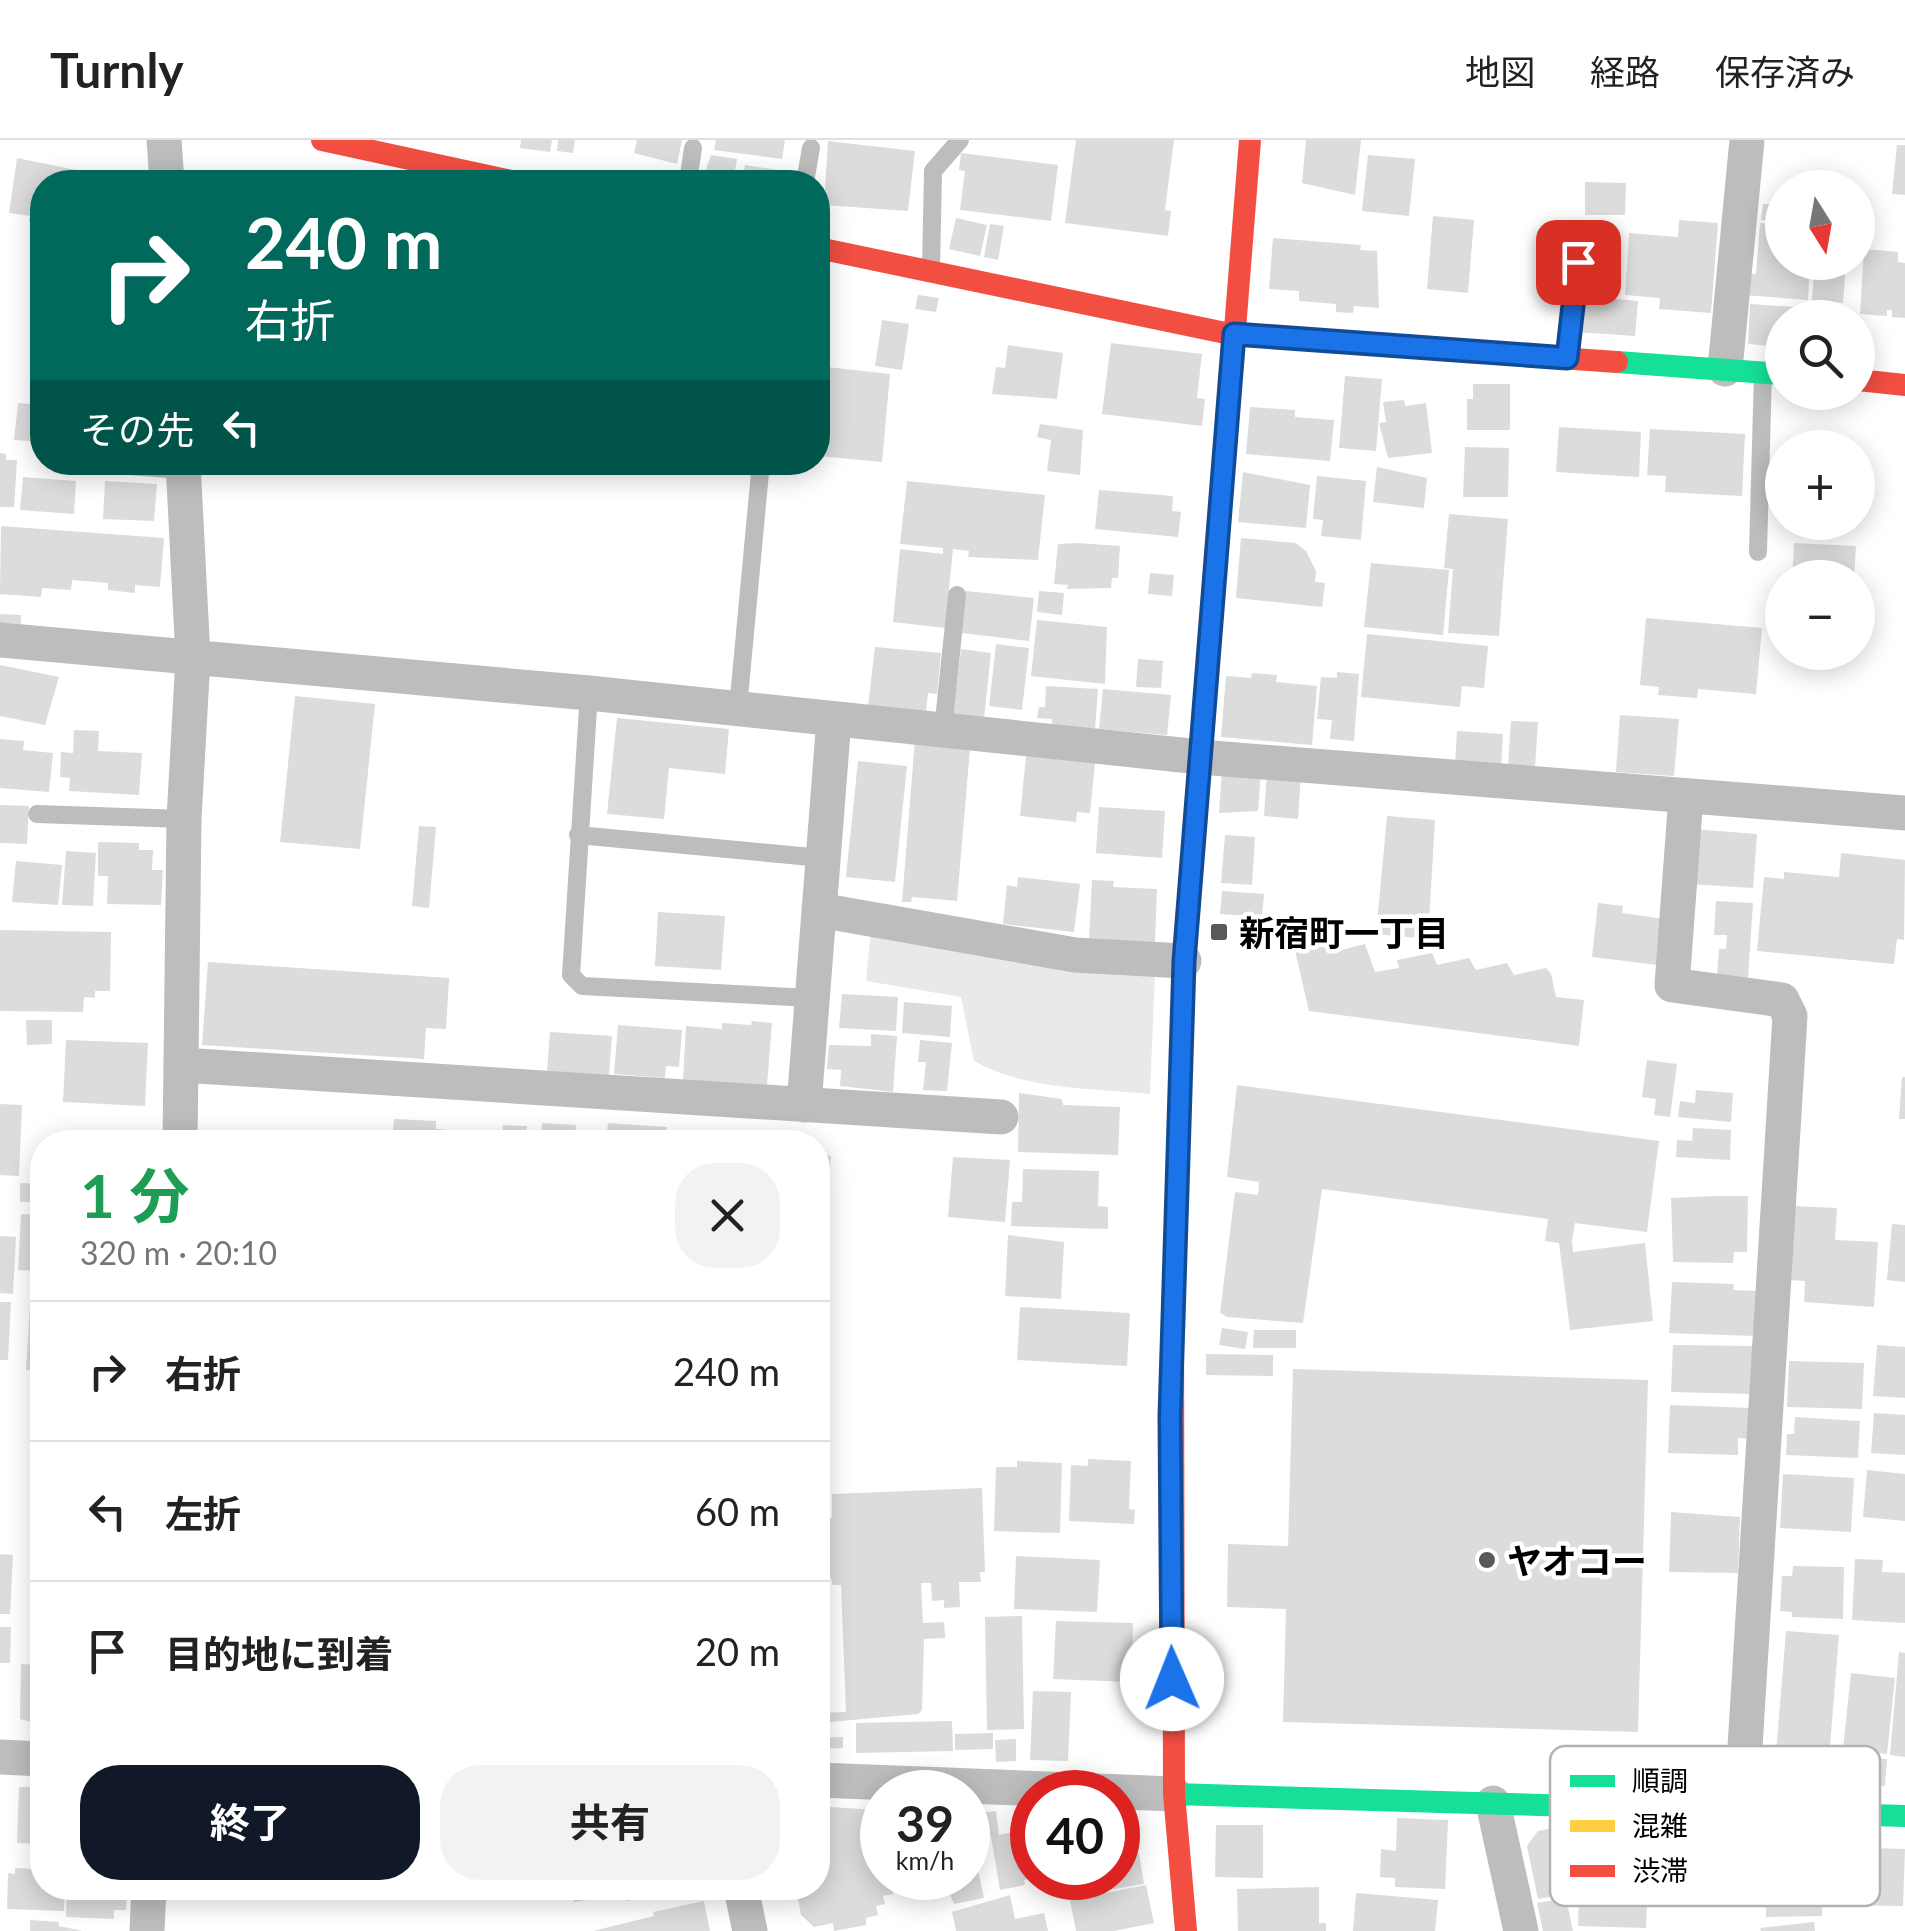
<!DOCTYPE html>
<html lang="ja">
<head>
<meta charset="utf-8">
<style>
	body { margin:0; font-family:Lato,"Noto Sans JP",sans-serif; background:#f2f2f2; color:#222; height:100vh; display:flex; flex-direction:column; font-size:38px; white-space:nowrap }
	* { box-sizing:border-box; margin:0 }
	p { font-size:32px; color:#767676 }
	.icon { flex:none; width:55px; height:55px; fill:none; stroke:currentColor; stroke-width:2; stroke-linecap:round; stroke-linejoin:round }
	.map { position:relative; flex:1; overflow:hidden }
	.sheet { position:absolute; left:30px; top:990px; width:800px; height:770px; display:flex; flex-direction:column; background:#fff; border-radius:40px; box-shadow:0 5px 25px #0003 }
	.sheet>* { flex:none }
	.hud { position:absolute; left:30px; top:30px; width:800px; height:305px; border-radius:40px; box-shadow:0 5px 25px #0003; background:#00695c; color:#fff; overflow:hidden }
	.needle { width:65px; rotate:169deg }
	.fabs { position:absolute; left:1765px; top:30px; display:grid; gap:20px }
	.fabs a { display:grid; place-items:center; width:110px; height:110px; border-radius:50%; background:#fff; box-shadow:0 5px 25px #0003; font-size:50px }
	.speed { position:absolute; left:860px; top:1630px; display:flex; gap:20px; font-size:50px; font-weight:700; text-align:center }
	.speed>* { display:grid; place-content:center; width:130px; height:130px; border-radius:50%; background:#fff; box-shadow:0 5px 25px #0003; line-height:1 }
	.speed small { font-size:25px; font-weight:400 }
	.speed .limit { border:15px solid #d22; background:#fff; color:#111 }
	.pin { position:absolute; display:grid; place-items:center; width:85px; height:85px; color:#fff; margin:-42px; border-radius:20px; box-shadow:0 5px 15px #0006 }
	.me { position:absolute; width:110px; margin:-55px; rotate:359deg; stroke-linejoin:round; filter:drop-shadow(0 0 8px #0008) }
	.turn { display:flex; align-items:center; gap:35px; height:210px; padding:0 50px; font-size:45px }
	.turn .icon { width:130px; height:130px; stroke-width:2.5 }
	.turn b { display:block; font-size:70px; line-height:85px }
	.then { display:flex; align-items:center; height:95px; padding:0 50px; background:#0003; gap:20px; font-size:38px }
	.round { display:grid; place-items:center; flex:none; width:105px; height:105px; border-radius:40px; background:#f2f2f2 }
	.summary { display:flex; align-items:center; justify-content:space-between; height:170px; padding:0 50px }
	h1 { font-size:60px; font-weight:700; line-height:75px; color:#1e9e55 }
	.action { display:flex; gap:20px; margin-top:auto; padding:20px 50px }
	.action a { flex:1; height:115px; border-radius:40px; background:#111827; color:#fff; font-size:40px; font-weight:700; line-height:115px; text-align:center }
	.action a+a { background:#f2f2f2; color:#222 }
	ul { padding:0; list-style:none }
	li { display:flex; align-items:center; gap:30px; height:140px; padding:0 50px; border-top:2px solid #e0e0e0 }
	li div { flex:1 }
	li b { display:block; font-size:38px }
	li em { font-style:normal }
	header { display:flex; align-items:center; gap:60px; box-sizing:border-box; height:140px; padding:0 50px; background:#fff; border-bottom:2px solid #e0e0e0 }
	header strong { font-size:48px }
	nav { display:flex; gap:55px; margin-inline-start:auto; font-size:35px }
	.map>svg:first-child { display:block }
</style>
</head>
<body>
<header>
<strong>Turnly</strong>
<nav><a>地図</a><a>経路</a><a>保存済み</a></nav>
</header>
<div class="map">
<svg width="1905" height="1791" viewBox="0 0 1905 1791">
	<rect width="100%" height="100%" fill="#fff"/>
	<path fill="#e9e9e9" d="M871,790L1155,833L1150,954C1094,948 1024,950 974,921L961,857L866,841Z"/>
	<path fill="#dcdcdc" d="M521,0H552L550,12L520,8Z
		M558,0H575L573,13L557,11Z
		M637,0H682L677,24L634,13Z
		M716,0H785L782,19L714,10Z
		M1076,0H1174L1165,70L1171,71L1168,96L1065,83Z
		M1306,0H1361L1355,55L1302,43Z
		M828,1L915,11L908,71L824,65Z
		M1897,5H1905V55L1892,54Z
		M961,13L1058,25L1051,81L960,70L965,31L959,30Z
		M711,15L737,19L734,36L709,42L706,29Z
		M1368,15L1415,19L1409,76L1362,71Z
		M17,18L101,35L100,42H42V83L29,82L30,76L9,73Z
		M745,25L784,31L782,42H742Z
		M1585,42L1626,43L1625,75H1585Z
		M1763,64L1782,65V82L1761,80Z
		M1433,76L1474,80L1468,153L1427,149Z
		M956,78L987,85L980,116L949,109Z
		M1679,80L1718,83L1711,173L1659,169L1660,158L1625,155L1629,93L1678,97Z
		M1760,83L1782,85V122H1810L1808,160L1744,155L1746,133L1756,134Z
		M990,84L1004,86L998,120L984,117Z
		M1273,98L1361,105L1360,110L1377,111L1379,168L1354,166L1353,173L1336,172V164L1299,161V151L1269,149Z
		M1864,109L1898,112V122L1905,123V178L1892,177V170H1887V176L1860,174Z
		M1815,122H1846L1843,163L1812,160Z
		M918,155L939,158L936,172L915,169Z
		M1579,156L1638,161L1635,196L1576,192Z
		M1750,164L1811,168L1810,178H1782V207L1748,204Z
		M882,180L909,184L902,230L875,226Z
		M1858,182L1865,183L1863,216H1858Z
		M1111,203L1202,214L1197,258L1205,259L1202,286L1102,274Z
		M1008,205L1063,213L1057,259L992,254L996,227L1005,228Z
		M818,216L828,217L827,227L890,234L882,322L818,316Z
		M1345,236L1382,239L1376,311L1339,308Z
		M1473,244H1510V290H1467V259H1473Z
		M1404,260L1405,266L1426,263L1432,313L1388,318L1379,283L1386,282L1383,262Z
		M18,263L42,265V302L14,300Z
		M1250,267L1295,270V277L1334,280L1330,321L1246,314Z
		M1040,284L1083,290L1080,335L1047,331L1051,300L1037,297Z
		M1559,287L1641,292L1639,337L1556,332Z
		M1650,289L1745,294L1742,356L1665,352L1666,336L1647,335Z
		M1465,307L1509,308L1508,357H1463Z
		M0,313L6,314V320H17L14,367H0Z
		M1377,327L1427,338L1424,368L1373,362Z
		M1243,332L1310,345L1306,388L1238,382Z
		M1317,336L1366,341L1361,400L1321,396L1323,380L1313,379Z
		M23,337L76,341L74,374L20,370Z
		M105,341L157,344L154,381L103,379Z
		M907,341L1045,355L1038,420L968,417L969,411L953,409L945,488L893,482L900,409L943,414V408L900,404Z
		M1099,350L1173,356L1172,371L1181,372L1178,397L1095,389Z
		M1449,374L1508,379L1499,496L1448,493L1453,429L1444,428Z
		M1,386L164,398L160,447L135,445V453L108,450V443L72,440L71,450L42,448L41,457L0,454Z
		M1241,398L1296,403L1306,411L1316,431L1315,442L1325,443L1322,467L1236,458Z
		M1077,403L1120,406L1118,438H1112L1111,448L1067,449L1068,445L1054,444L1058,404Z
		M1794,403L1856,406L1854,438H1792Z
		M1371,423L1449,430L1443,495L1364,487Z
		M1150,433L1174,435L1172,456L1148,454Z
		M966,451L1034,458L1029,501L962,493Z
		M1039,451L1064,453L1062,475L1037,472Z
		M0,474L21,475V484L0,483Z
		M1646,478L1762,488L1756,554L1698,549L1697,558L1658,555L1659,547L1640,545Z
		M1037,480L1107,487L1105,544L1031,536Z
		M1367,494L1488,506L1484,548L1462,546L1460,567L1361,557Z
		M996,504L1029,508L1022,570L989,566Z
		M875,507L941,513L937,554L928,553L926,572L868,567Z
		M961,509L991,513L984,579L953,575Z
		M1138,519L1163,521L1161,548L1136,547Z
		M0,525L59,537L45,585L0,576Z
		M1337,532L1359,534L1354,601L1330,599L1332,580L1317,579L1321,537L1337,538Z
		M1252,533L1277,535L1276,542L1317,546L1312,605L1221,597L1226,536L1251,538Z
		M1046,546L1098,549L1095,589L1052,586V579L1037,578L1039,567H1045Z
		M1103,549L1171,555L1167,595L1099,589Z
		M295,556L375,564L360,709L280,702Z
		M1620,575L1679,579L1674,636L1616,632Z
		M617,578L729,589L725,634L669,628L664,679L607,674Z
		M1511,581L1538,582L1535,627L1508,625Z
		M74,590L99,591L98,611L142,613L139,655L69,651L70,638L60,637L61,612L73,613Z
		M1457,591L1503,594L1501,627L1455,624Z
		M0,599L24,601L23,610L53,613L49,652L0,648Z
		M915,599L970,609L957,761L912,757L911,762H902Z
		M1026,616L1095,623L1090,673L1077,672L1076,682L1020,676Z
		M858,621L907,626L895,742L846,737Z
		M1222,629L1261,632L1258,671L1219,673Z
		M1267,633L1301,635L1298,679L1264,676Z
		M0,665L29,666L27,704L0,703Z
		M1099,667L1165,671L1162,718L1096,713Z
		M1387,676L1435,680L1428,799L1376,794Z
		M419,686L436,687L429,768L412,766Z
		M1693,689L1757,694L1753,748L1689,744Z
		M1225,695L1255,697L1252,745L1221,743Z
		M98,702L139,703V710H153L152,730H163L161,765L107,764L108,736H98Z
		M66,711L96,713L93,766L62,765Z
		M1841,713L1905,720L1904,800L1897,799L1894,824L1757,811L1764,737L1784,739V732L1839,737Z
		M16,721L62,725L58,765L12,762Z
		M1018,737L1080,744L1074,792L1003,784L1007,745L1017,747Z
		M1092,740L1114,741L1113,747L1157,749L1155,802L1089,799Z
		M1222,751L1264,754L1262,777L1220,774Z
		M1716,761L1753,763L1748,838L1717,836L1719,809H1726L1727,795H1714Z
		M1598,763L1623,766L1622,773L1664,779L1658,825L1592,817Z
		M658,772L725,776L721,830L655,826Z
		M0,790L111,792L110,851H95V858L84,857L83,872L0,871Z
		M1327,798L1334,812L1365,804L1375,832L1399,828L1397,820L1432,813L1437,825L1469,818L1476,830L1507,823L1514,835L1546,828L1551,834L1556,857L1584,860L1579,906L1309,871L1294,806Z
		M208,822L449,838L446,889L426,888L424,919L202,905Z
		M842,854L898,857L896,891L839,888Z
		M904,862L952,866L950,897L902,893Z
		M26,880H52V904L27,905Z
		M752,881L772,883L767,946L683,940L686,886L722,889V883L751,885Z
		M618,885L682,890L679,927L666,926L665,938L614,934Z
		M550,892L612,896L609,935L547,931Z
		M871,894L897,896L893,952L840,946L841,930L827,929L829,905L871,906Z
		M66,900L148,903L145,966L63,962Z
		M920,900L952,903L947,951L923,950L926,922H918Z
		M1647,920L1677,924L1670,977L1654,975L1656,959L1642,957Z
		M1902,937H1905V979H1899Z
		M1237,945L1659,1001L1647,1092L1575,1083L1572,1101L1573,1112L1645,1103L1653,1181L1570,1190L1559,1103L1545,1101L1548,1079L1322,1049L1303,1183L1227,1177L1220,1173L1235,1052L1258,1055L1259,1042L1227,1037Z
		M1696,950L1733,953L1731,982L1678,977L1680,961L1695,963Z
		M1019,953L1062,959L1063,965L1120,967L1118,1015L1018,1012Z
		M0,964L22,965L19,1036L0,1035Z
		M394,979L436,981V989L472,992L471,1002H392Z
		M542,983L576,985L575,1002H502L503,985L527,986L526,993L541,994Z
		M608,983L667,987L666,1002H606Z
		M1693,988L1731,990L1730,1020L1676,1017L1677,1000L1692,1001Z
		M818,1015L831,1016L827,1069H818Z
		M953,1017L1010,1020L1005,1082L948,1077Z
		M1023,1029L1099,1031L1098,1066L1108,1067V1089L1011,1086L1012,1062H1022Z
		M20,1043L42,1044V1062H20Z
		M1714,1056H1748L1747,1112H1734L1733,1123L1673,1122L1671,1058Z
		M1793,1066L1837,1068L1835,1100L1878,1102L1874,1167L1804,1162L1805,1141L1788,1140Z
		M21,1074L42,1075V1131L18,1130Z
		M1892,1084L1905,1085V1142L1887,1140Z
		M1008,1095L1064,1102L1061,1159L1005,1156Z
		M0,1096L16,1097L13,1154L0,1153Z
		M1672,1142L1734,1144L1733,1150L1757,1151L1755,1196L1669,1193Z
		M0,1162H11L8,1220H0Z
		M30,1167L42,1168V1231L26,1230Z
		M1020,1167L1130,1173L1127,1226L1017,1220Z
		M1222,1188L1248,1192L1245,1209L1219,1205Z
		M1254,1190H1296V1208H1253Z
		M1673,1205L1754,1206L1752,1254L1671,1252Z
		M1877,1205L1905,1207V1258L1873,1256Z
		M1206,1214L1273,1215V1236L1206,1235Z
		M1789,1221L1864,1223L1862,1269L1787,1267Z
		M1293,1229L1648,1240L1638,1592L1283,1582L1286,1469L1227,1467L1228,1404L1288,1406Z
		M1670,1265L1752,1268L1751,1299L1738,1298V1315L1668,1313Z
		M1874,1273L1905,1275V1315L1871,1313Z
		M1795,1277L1860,1281L1858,1318L1786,1315L1787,1294H1794Z
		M1088,1319L1131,1321L1129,1369L1135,1370L1134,1384L1069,1381L1071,1325L1088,1326Z
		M1017,1321L1062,1323L1060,1393L994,1391L996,1327H1017Z
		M1867,1330L1905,1334V1381L1863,1377Z
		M1783,1334L1854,1338L1851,1392L1780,1388Z
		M982,1348L985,1432H980L981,1442H959L960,1467L944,1468V1460L932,1461L931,1443H921L923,1483L944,1482L945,1498L924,1499L922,1570L918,1574L819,1583V1573L846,1572L841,1445H833L829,1433L827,1378H832V1354Z
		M1671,1372L1740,1377L1738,1433L1669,1432Z
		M0,1414L13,1415L10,1474H0Z
		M1016,1416L1100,1420L1097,1472L1014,1469Z
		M1855,1419L1883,1420L1882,1432L1905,1433V1483L1852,1480Z
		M39,1422H42V1473L37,1472Z
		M1793,1426L1844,1427L1843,1479L1792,1477V1472L1780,1471L1782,1436H1792Z
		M818,1434H827L829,1563H818Z
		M1022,1476L1024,1589L987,1590L985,1477Z
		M1056,1481L1133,1483L1131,1542L1053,1539Z
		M0,1487H11L10,1523H0Z
		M1786,1491L1839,1495L1827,1643L1774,1638Z
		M1899,1512L1905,1513V1617L1890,1615Z
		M21,1524L42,1525V1585L20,1579Z
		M1851,1533L1895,1538L1887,1614L1843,1609Z
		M1033,1551L1071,1552L1068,1621L1030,1620Z
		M952,1581L953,1611L856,1613V1583Z
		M993,1593V1609L955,1610V1594Z
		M843,1597V1608L818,1609V1598Z
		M1016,1599V1621L996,1622L995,1600Z
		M1854,1617L1887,1619L1885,1646L1852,1643Z
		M19,1647H36V1655H42V1704L17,1703Z
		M830,1667L877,1670L882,1738H890L893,1754L883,1756L885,1764L876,1766L878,1775L866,1778V1785L834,1791L833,1783L814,1787L801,1775L796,1748H818V1670Z
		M996,1671L999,1695L1032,1688V1738L1024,1740L1025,1745L1000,1750L991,1696L982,1698L978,1673Z
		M1397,1678L1448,1680L1445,1749L1395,1747V1738L1380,1737L1381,1709L1396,1711Z
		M1216,1685H1263V1738L1215,1737Z
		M969,1688L984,1758L954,1764L943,1738H968Z
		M1554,1688L1567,1754L1538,1759L1527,1706L1538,1691Z
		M1824,1695L1822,1776L1766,1777L1767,1696Z
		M1835,1707L1905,1709L1903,1766L1833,1765Z
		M35,1713H42V1748H65L64,1771L7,1769L8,1733L15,1734V1728L35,1729Z
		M1139,1713L1144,1744L1085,1754L1082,1738H1118V1716Z
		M1572,1724L1606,1726V1740L1648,1742L1646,1788L1578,1786L1579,1756H1571Z
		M1146,1745L1154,1783L1114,1791H1076L1070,1760Z
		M1319,1747V1783H1326V1791H1238L1237,1749Z
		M67,1748H127L126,1770H114V1779L66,1777Z
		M571,1748H616L617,1755L574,1762Z
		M623,1748H681V1749L627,1761Z
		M1356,1753L1438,1760L1435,1791H1353Z
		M1010,1755L1015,1779L1044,1773L1048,1791H956L952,1772Z
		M1566,1758L1573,1791H1543L1537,1763Z
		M704,1761L710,1791H593L654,1776L653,1772Z
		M30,1780L59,1782V1786L83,1791H30Z
		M1814,1782L1815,1791H1761L1760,1788Z"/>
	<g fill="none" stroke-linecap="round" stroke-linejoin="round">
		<path stroke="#bdbdbd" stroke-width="18" d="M688,42L693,8
			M805,42L811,8
			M931,130L933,31L960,0
			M1567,218L1582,90
			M76,322L183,330
			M1758,412L1763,233
			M589,553L571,835L582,846L811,858
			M738,568L761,322
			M943,590L957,455
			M37,674L184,679
			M578,695L822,718"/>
		<path stroke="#bdbdbd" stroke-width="35" d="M164,0L167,42
			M1725,229L1747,0
			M0,500L589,553L1200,617L1905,673
			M1686,656L1672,845L1782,860L1790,876L1741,1672
			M819,770L1075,815L1184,821
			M182,925L1001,977
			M804,965L834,579
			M180,1002L184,679L193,518L183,322
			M0,1617L42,1619
			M818,1640L1174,1654
			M1493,1663L1521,1791
			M741,1748L750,1791
			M147,1791L149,1748"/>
		<path stroke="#16e098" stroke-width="22" d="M1617,222L1782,234
			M1174,1654L1905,1676"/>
		<path stroke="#ffcf43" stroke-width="22" d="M1173,1182L1184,821L1212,479"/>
		<path stroke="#f24e42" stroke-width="22" d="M322,0L516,42
			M818,108L1235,195L1617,222
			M1858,240L1905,245
			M1212,479L1250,0
			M1173,1182L1174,1654L1186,1791"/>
	</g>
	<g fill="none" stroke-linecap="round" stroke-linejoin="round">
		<g stroke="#114b97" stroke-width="25">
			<path id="route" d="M1172,1539L1170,1276L1184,821L1234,194L1567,218L1578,122"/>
		</g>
		<use href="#route" stroke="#1a73e8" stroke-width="18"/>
	</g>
	<g fill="#595959" stroke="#fff" stroke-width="4">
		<rect x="1209" y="782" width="20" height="20" rx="5"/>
		<circle cx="1487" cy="1420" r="10"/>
	</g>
	<g text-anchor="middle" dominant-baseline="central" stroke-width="9" stroke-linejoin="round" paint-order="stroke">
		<g font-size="35" font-weight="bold" fill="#000" stroke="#fff" text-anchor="start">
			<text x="1239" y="792">新宿町一丁目</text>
			<text x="1507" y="1420">ヤオコー</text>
		</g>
	</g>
	<rect x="1550" y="1606" width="330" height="160" rx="15" fill="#fff" stroke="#b2b2b2" stroke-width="2.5"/>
	<rect x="1570" y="1635" width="45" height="12" fill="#16e098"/>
	<rect x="1570" y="1680" width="45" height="12" fill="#ffcf43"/>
	<rect x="1570" y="1725" width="45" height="12" fill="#f24e42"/>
	<g font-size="28" fill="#000">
		<text x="1632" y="1651">順調</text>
		<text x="1632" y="1696">混雑</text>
		<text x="1632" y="1741">渋滞</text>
	</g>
</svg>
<div class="fabs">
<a><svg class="needle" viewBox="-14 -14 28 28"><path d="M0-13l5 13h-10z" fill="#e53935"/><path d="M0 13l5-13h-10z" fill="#767676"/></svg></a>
<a><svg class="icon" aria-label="search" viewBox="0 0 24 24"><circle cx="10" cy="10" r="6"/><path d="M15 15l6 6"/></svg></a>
<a>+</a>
<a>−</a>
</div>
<div class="speed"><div>39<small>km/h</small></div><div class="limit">40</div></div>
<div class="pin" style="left:1578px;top:122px;background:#d93025"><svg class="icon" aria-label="arrive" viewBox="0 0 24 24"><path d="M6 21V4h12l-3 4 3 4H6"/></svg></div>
<svg class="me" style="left:1172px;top:1539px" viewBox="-20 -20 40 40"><circle r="19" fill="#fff"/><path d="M0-13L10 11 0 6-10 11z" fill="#1a73e8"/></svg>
<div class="hud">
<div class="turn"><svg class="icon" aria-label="right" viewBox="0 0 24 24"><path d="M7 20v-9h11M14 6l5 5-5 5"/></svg><div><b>240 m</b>右折</div></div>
<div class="then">その先<svg class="icon" aria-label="left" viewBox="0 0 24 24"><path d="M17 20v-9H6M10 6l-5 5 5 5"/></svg></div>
</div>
<section class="sheet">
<div class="summary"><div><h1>1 分</h1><p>320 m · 20:10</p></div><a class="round"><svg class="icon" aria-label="close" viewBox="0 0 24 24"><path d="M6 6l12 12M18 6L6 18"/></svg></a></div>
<ul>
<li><svg class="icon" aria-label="right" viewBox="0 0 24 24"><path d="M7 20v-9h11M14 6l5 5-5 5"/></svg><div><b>右折</b></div><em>240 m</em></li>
<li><svg class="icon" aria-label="left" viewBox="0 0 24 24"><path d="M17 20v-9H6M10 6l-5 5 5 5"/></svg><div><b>左折</b></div><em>60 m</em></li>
<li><svg class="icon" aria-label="arrive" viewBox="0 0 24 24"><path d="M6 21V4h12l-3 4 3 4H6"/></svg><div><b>目的地に到着</b></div><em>20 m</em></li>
</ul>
<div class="action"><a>終了</a><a>共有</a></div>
</section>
</div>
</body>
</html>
